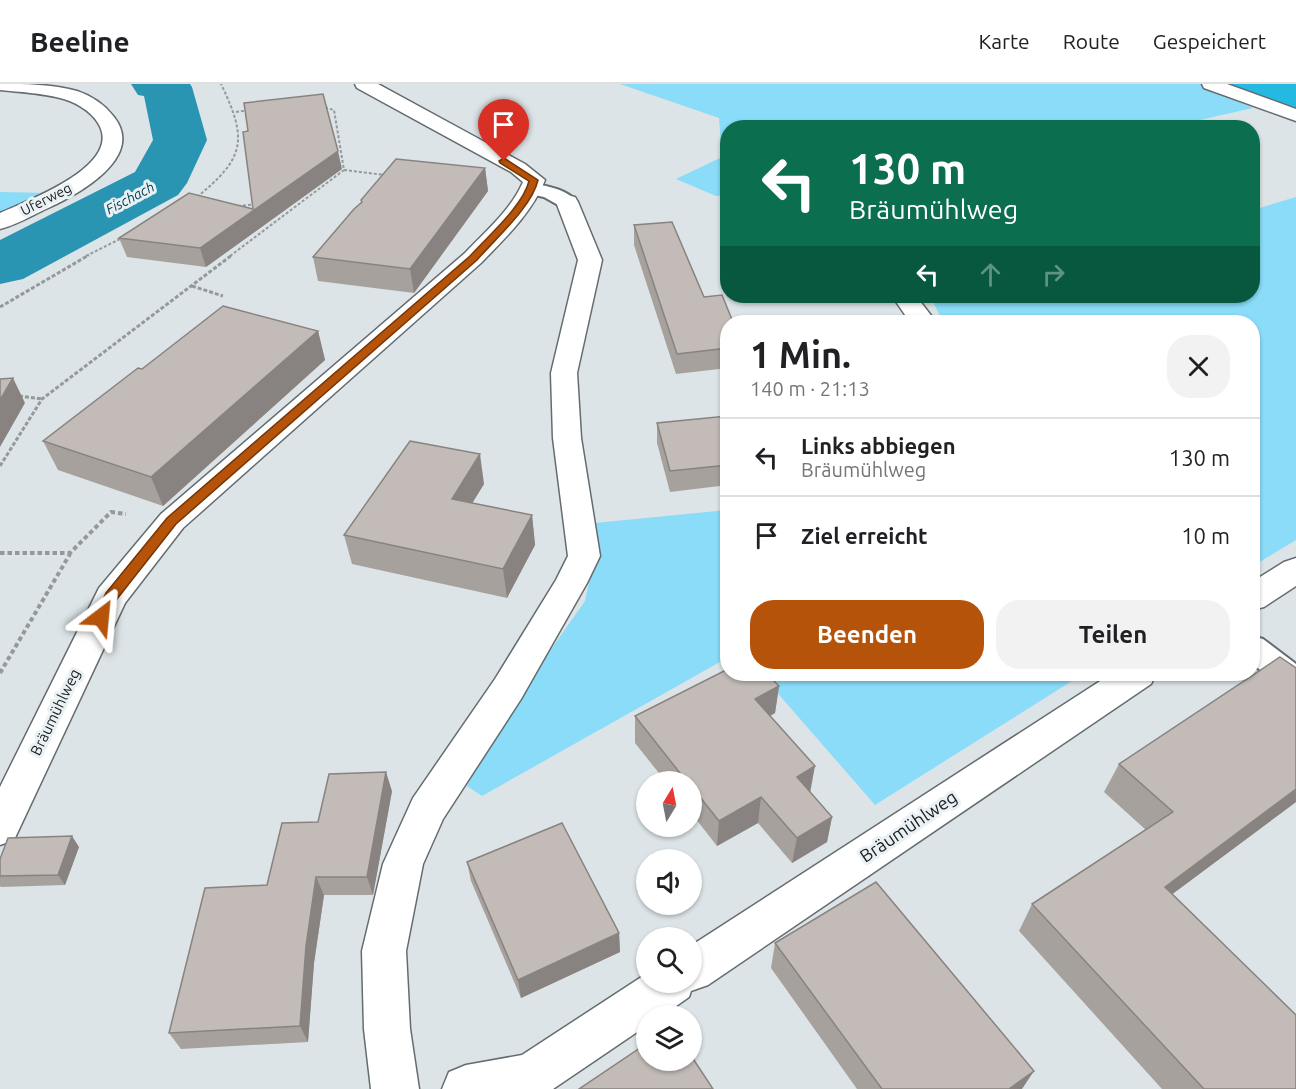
<!DOCTYPE html>
<html lang="de">
<head>
<meta charset="utf-8">
<style>
	body { margin:0; font-family:Ubuntu,sans-serif; background:#f2f2f2; color:#202124; height:100vh; display:flex; flex-direction:column; font-size:22px; white-space:nowrap }
	* { box-sizing:border-box; margin:0 }
	p { font-size:20px; color:#757577 }
	.icon { flex:none; width:33px; height:33px; fill:none; stroke:currentColor; stroke-width:2; stroke-linecap:round; stroke-linejoin:round }
	.map { position:relative; flex:1; overflow:hidden }
	.details { position:absolute; left:720px; top:231px; width:540px; height:366px; display:flex; flex-direction:column; background:#fff; border-radius:24px; box-shadow:0 2px 4px #0004 }
	.details>* { flex:none }
	.top-card { position:absolute; left:720px; top:36px; width:540px; height:183px; border-radius:24px; box-shadow:0 2px 4px #0004; background:#0b6e4f; color:#fff; overflow:hidden }
	.needle { width:39px; rotate:10deg }
	.buttons { position:absolute; left:636px; top:687px; display:grid; gap:12px }
	.buttons a { display:grid; place-items:center; width:66px; height:66px; border-radius:50%; background:#fff; box-shadow:0 2px 4px #0004; font-size:30px }
	.pin { position:absolute; display:grid; place-items:center; width:51px; height:51px; color:#fff; margin:-62px -26px; border-radius:50% 50% 50% 0; rotate:-45deg; box-shadow:0 0 6px #0007 }
	.pin .icon { rotate:45deg }
	.me { position:absolute; width:66px; margin:-33px; rotate:29deg; stroke-linejoin:round; filter:drop-shadow(0 0 4px #0008) }
	.turn { display:flex; align-items:center; gap:21px; height:126px; padding:0 30px; font-size:27px }
	.turn .icon { width:78px; height:78px; stroke-width:2.5 }
	.turn b { display:block; font-size:42px; line-height:51px }
	.lanes { display:flex; align-items:center; height:57px; padding:0 30px; background:#0003; justify-content:center; gap:30px; direction:ltr }
	.lanes .off { opacity:.35 }
	.round { display:grid; place-items:center; flex:none; width:63px; height:63px; border-radius:24px; background:#f2f2f2 }
	.overview { display:flex; align-items:center; justify-content:space-between; height:102px; padding:0 30px }
	h1 { font-size:36px; font-weight:700; line-height:45px }
	.cta { display:flex; gap:12px; margin-top:auto; padding:12px 30px }
	.cta a { flex:1; height:69px; border-radius:24px; background:#b45309; color:#fff; font-size:24px; font-weight:700; line-height:69px; text-align:center }
	.cta a+a { background:#f2f2f2; color:#202124 }
	ul { padding:0; list-style:none }
	li { display:flex; align-items:center; gap:18px; height:78px; padding:0 30px; border-top:2px solid #e0e0e0 }
	li div { flex:1 }
	li b { display:block; font-size:22px }
	li em { font-style:normal }
	header { display:flex; align-items:center; gap:36px; box-sizing:border-box; height:84px; padding:0 30px; background:#fff; border-bottom:2px solid #e0e0e0 }
	header strong { font-size:28px }
	nav { display:flex; gap:33px; margin-inline-start:auto; font-size:21px }
	.map>svg:first-child { display:block }
</style>
</head>
<body>
<header>
<strong>Beeline</strong>
<nav><a>Karte</a><a>Route</a><a>Gespeichert</a></nav>
</header>
<div class="map">
<svg width="1296" height="1005" viewBox="0 0 1296 1005">
	<rect width="100%" height="100%" fill="#dce4e7"/>
	<path fill="#8adcf9" d="M620,0H1201L1253,24L1164,44H728L727,111L716,112L676,95L722,73L719,34Z
		M0,108L53,109L0,135Z
		M1296,113V456L1253,482L1252,238H943L934,220L942,212H1252L1253,126Z
		M727,426V574L482,712L467,702L492,649L585,517L595,470V439Z
		M761,590H1083L875,721Z"/>
	<path fill="#24b9e1" d="M1216,0H1296V25Z"/>
	<g fill="none" stroke-linecap="round" stroke-linejoin="round">
		<path fill="#2a94b3" fill-rule="evenodd" d="M131,0H190L192,3L207,56L187,99L178,111L23,195L0,200V156L135,88L153,56L144,12L138,11Z"/>
		<g stroke="#656c6f" stroke-width="4">
			<path id="lane" d="M531,99C546,102 567,105 577,118L574,122H560L544,113L524,109L522,105L524,101Z
				M1252,552L1263,555L1296,580V608L1285,604L1252,580Z"/>
		</g>
		<g stroke="#656c6f" stroke-width="3">
			<path id="street" d="M0,0C26,0 52,0 77,7C92,12 105,21 114,33C146,74 77,111 46,125C31,132 16,141 0,145V129C27,117 125,81 98,39C91,27 74,17 60,14C41,9 20,8 0,6Z
				M355,0H378L525,80L545,96C532,129 505,154 481,179L183,444L125,519L14,756L0,761V703L99,504L161,430L465,169C486,147 511,126 523,98L511,88L357,4Z
				M1202,0H1227L1296,25V37L1204,4Z
				M567,111L575,113L578,118L602,176L577,289L581,354L600,472L587,499L521,615L443,735L423,780L406,867L410,945L419,1005H371L364,945L362,867L383,780L413,714L495,595L556,496L568,472L553,354L551,289L578,176L556,118L559,113Z
				M892,212H916L936,238H910Z
				M1296,474V502L1264,523L1252,526V498L1284,478Z
				M1111,590H1156L1151,600L708,901L691,907L689,913L662,932H646V942L553,1005H442L449,988L466,981L522,971L646,890V898H692V861Z"/>
		</g>
		<path stroke="#949a9c" stroke-width="2" stroke-dasharray="3 2" stroke-linecap="butt" d="M236,28L250,26
			M344,86L385,91
			M197,113C245,74 248,56 221,0
			M238,122L258,120
			M86,172L122,154
			M230,172L344,86L334,26L323,23"/>
		<path stroke="#949a9c" stroke-width="3" stroke-dasharray="4 2" stroke-linecap="butt" d="M192,202L223,212
			M0,223L89,171
			M19,312L42,315
			M0,382L42,315L232,171"/>
		<path stroke="#949a9c" stroke-width="4" stroke-dasharray="4.5 3" stroke-linecap="butt" d="M0,469H70L111,428L126,430
			M0,589L70,470"/>
		<use href="#lane" fill="#fff" fill-rule="evenodd"/>
		<use href="#street" fill="#fff" fill-rule="evenodd"/>
	</g>
	<path fill="#a7a19d" d="M485,84L488,107L414,209L318,197L313,173L361,119V116Z
		M342,85L206,183L127,173L119,154L253,125Z
		M634,141L728,238V284L676,290L634,161Z
		M318,247L325,276L163,422L58,386L43,357L142,285Z
		M728,334V401L670,408L657,359V339Z
		M484,400L472,419L532,431L535,461L507,514L352,480L344,451Z
		M1296,584V718L1172,810L1296,1005H1162L1019,847L1032,820L1146,746L1104,708L1119,680Z
		M779,602L775,629L770,632L810,708L832,733L827,758L792,779L758,739L717,762L692,730V698H666L635,659V632Z
		M392,707L373,811H324L314,879L308,958L181,965L169,949L267,801Z
		M79,763L65,801L1,803L0,802V775Z
		M467,778L619,849L620,868L521,914L471,797Z
		M775,859L1022,1005H857L771,884Z"/>
	<path fill="#888380" d="M338,67L342,85L206,183L200,164Z
		M485,84L488,107L414,209L410,185Z
		M318,247L325,276L163,422L151,393Z
		M13,294L25,319L0,363V316Z
		M480,370L484,400L457,444L452,415Z
		M532,431L535,461L507,514L503,485Z
		M779,602L775,629L752,642L755,615Z
		M815,682L810,709L797,693Z
		M386,688L392,707L373,811L367,793Z
		M1296,705V718L1147,829L1165,803Z
		M761,713L758,739L717,762L719,737Z
		M832,733L827,758L792,779L797,754Z
		M72,752L79,763L65,801L58,791Z
		M316,793L324,811L314,879L308,958L300,942L306,862Z
		M619,849L620,868L521,914L518,896Z
		M1034,987L1022,1005H1009Z"/>
	<path fill="#c2bbb7" stroke="#888380" stroke-width="1.5" d="M323,10L338,67L200,164L119,154L189,109L253,125L243,48L248,47L244,19Z
		M396,75L485,84L410,185L313,173L354,125L362,118L361,116Z
		M672,138L704,213L722,211L733,238H728V264L677,270L634,141Z
		M223,222L318,247L151,393L43,357L138,284L142,285Z
		M13,294L0,316V295Z
		M727,332L728,381L670,387L657,339Z
		M410,357L480,370L452,415L532,431L503,485L344,451Z
		M1280,573L1296,584V705L1165,803L1296,931V1005H1204L1032,820L1173,728L1119,680Z
		M728,585V590H767L779,602L755,615L815,682L797,693L832,733L797,754L761,713L719,737L692,703V698H687L635,632Z
		M386,688L367,793H316L306,862L300,942L169,949L205,804L267,801L282,739L318,738L329,690Z
		M562,739L619,849L518,896L467,778Z
		M72,752L58,791L0,792V775L8,754Z
		M876,798L1034,987L1009,1005H882L775,859Z
		M646,960V976H692V973L713,1005H579Z"/>
	<path fill="#b45309" stroke="#753606" stroke-width="1.5" d="M504,74L538,96C532,123 495,155 477,176L176,440L117,515L106,537H96L94,533L106,509L167,434L470,172C487,153 523,122 529,97L500,79L499,77Z"/>
	<g text-anchor="middle" dominant-baseline="central" stroke-width="6" stroke-linejoin="round" paint-order="stroke">
		<g font-size="14" font-style="italic" fill="#014051" stroke="#e9f1f4">
			<text transform="translate(130 114) rotate(-28)">Fischach</text>
		</g>
		<g font-size="14" fill="#1a1d1e" stroke="#e9f1f4">
			<text transform="translate(46 115) rotate(-27)">Uferweg</text>
		</g>
		<g font-size="15" fill="#1a1d1e" stroke="#e9f1f4">
			<text transform="translate(55 628) rotate(-64)">Bräumühlweg</text>
		</g>
		<g font-size="18" fill="#1a1d1e" stroke="#e9f1f4">
			<text transform="translate(908 742) rotate(-34)">Bräumühlweg</text>
		</g>
	</g>
</svg>
<div class="buttons">
<a><svg class="needle" viewBox="-14 -14 28 28"><path d="M0-13l5 13h-10z" fill="#e53935"/><path d="M0 13l5-13h-10z" fill="#757577"/></svg></a>
<a><svg class="icon" aria-label="sound" viewBox="0 0 24 24"><path d="M4 9h4l5-4v14l-5-4H4zM17 9q2 3 0 6"/></svg></a>
<a><svg class="icon" aria-label="search" viewBox="0 0 24 24"><circle cx="10" cy="10" r="6"/><path d="M15 15l6 6"/></svg></a>
<a><svg class="icon" aria-label="layers" viewBox="0 0 24 24"><path d="M12 4l9 5-9 5-9-5zM3 14l9 5 9-5"/></svg></a>
</div>
<div class="pin" style="left:504px;top:77px;background:#d93025"><svg class="icon" aria-label="arrive" viewBox="0 0 24 24"><path d="M6 21V4h12l-3 4 3 4H6"/></svg></div>
<svg class="me" style="left:101px;top:533px" viewBox="-20 -20 40 40"><path d="M0-17L14 15 0 8-14 15z" fill="#b45309" stroke="#fff" stroke-width="4"/></svg>
<div class="top-card">
<div class="turn"><svg class="icon" aria-label="left" viewBox="0 0 24 24"><path d="M17 20v-9H6M10 6l-5 5 5 5"/></svg><div><b>130 m</b>Bräumühlweg</div></div>
<div class="lanes"><svg class="icon" aria-label="left" viewBox="0 0 24 24"><path d="M17 20v-9H6M10 6l-5 5 5 5"/></svg><svg class="icon off" aria-label="ahead" viewBox="0 0 24 24"><path d="M12 20V5M6 11l6-6 6 6"/></svg><svg class="icon off" aria-label="right" viewBox="0 0 24 24"><path d="M7 20v-9h11M14 6l5 5-5 5"/></svg></div>
</div>
<section class="details">
<div class="overview"><div><h1>1 Min.</h1><p>140 m · 21:13</p></div><a class="round"><svg class="icon" aria-label="close" viewBox="0 0 24 24"><path d="M6 6l12 12M18 6L6 18"/></svg></a></div>
<ul>
<li><svg class="icon" aria-label="left" viewBox="0 0 24 24"><path d="M17 20v-9H6M10 6l-5 5 5 5"/></svg><div><b>Links abbiegen</b><p>Bräumühlweg</p></div><em>130 m</em></li>
<li><svg class="icon" aria-label="arrive" viewBox="0 0 24 24"><path d="M6 21V4h12l-3 4 3 4H6"/></svg><div><b>Ziel erreicht</b></div><em>10 m</em></li>
</ul>
<div class="cta"><a>Beenden</a><a>Teilen</a></div>
</section>
</div>
</body>
</html>
